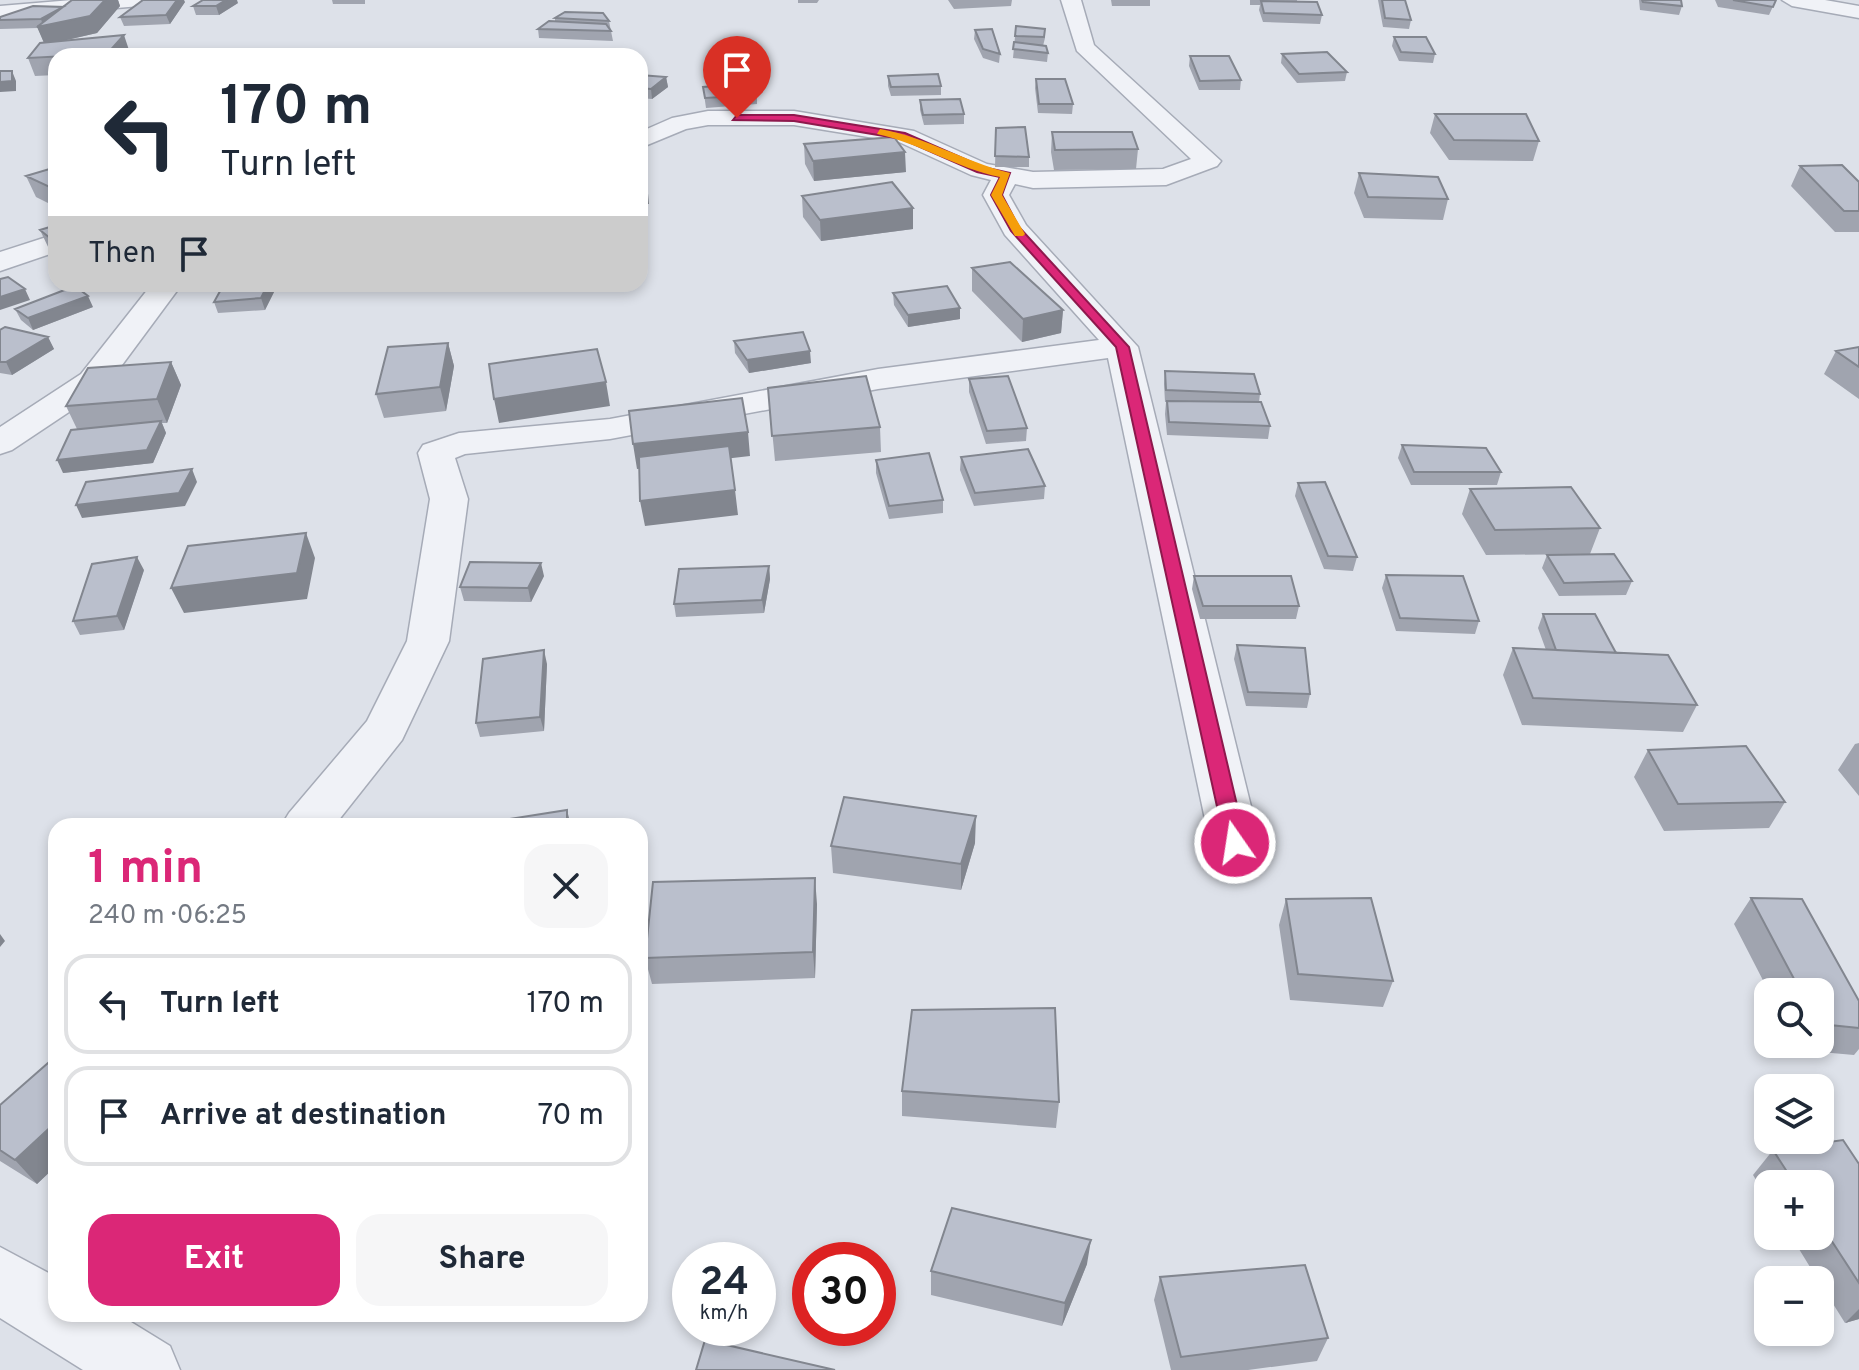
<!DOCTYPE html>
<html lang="en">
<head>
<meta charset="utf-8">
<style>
	body { margin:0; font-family:Overpass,sans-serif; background:#f6f6f7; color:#1f2937; height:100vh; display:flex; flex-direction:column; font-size:30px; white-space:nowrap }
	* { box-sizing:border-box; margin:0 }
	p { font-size:26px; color:#747a83 }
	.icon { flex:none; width:44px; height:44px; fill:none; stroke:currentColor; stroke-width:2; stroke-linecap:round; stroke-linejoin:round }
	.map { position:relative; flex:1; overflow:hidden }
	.drawer { position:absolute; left:48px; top:818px; width:600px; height:504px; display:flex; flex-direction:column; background:#fff; border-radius:24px; box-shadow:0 4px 12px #0003 }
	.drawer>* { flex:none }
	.top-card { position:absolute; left:48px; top:48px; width:600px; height:244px; border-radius:24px; box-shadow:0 4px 12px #0003; background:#fff; color:#1f2937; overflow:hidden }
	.tools { position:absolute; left:1754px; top:978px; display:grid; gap:16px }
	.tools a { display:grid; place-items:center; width:80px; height:80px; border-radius:16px; background:#fff; box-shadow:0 4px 12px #0003; font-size:40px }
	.speed { position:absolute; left:672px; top:1242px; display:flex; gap:16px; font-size:40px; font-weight:700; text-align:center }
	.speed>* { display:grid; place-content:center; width:104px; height:104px; border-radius:50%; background:#fff; box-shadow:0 4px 12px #0003; line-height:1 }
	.speed small { font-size:20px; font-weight:400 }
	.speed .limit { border:12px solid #d22; background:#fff; color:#111 }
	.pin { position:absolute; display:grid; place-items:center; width:68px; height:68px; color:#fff; margin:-82px -34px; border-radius:50% 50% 50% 0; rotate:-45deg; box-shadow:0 0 8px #0007 }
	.pin .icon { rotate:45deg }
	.me { position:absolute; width:88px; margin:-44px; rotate:347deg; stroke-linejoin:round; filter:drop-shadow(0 0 6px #0008) }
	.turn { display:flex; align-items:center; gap:28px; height:168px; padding:0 40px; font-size:36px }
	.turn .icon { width:104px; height:104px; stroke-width:2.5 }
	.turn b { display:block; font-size:56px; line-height:68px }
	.then { display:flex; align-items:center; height:76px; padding:0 40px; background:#0003; gap:16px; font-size:30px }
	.round { display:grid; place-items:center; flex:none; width:84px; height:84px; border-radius:24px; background:#f6f6f7 }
	.head { display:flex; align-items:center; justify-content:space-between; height:136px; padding:0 40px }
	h1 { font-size:48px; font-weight:700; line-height:60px; color:#db2777 }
	.cta { display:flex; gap:16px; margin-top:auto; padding:16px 40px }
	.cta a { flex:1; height:92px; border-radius:24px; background:#db2777; color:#fff; font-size:32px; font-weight:700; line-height:92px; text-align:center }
	.cta a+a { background:#f6f6f7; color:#1f2937 }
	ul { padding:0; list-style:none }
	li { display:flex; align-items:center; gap:24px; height:100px; margin:0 16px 12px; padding:0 24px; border:4px solid #e0e1e3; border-radius:24px }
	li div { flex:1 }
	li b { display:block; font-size:30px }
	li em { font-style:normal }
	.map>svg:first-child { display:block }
</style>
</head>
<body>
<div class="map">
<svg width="1859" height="1370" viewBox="0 0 1859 1370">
	<rect width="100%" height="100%" fill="#dde1e9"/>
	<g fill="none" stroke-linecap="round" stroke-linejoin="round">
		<g stroke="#a6abb7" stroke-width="3">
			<path id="minor" d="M1061,0H1081L1094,45L1221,161L1217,166L1166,185L1033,188L1015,184L1009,195L1026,225L1138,347L1260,843L1253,856L1235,862L1217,856L1210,843L1108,358L878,389L610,439L465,454L455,458L468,499L449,641L402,740L334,826H281L289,813L367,721L407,641L430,499L418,453L423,445L459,433L610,419L878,369L1099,340L1005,235L983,195L991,180L971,175L899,142L794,125H708L686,129L640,148V132L672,118L708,111H794L914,131L987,164L1033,172L1163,169L1191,159L1077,51Z
				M56,234V252L0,271V252Z
				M152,284H182L105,388L12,450L0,454V427L81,374Z
				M0,1247L56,1277V1314H118L170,1346L180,1370H83L0,1318Z"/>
		</g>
		<g stroke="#a6abb7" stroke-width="3">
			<path id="tertiary" d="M72,0H150L140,6L0,18V6Z
				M1782,0H1825L1859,6V18L1792,6Z"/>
		</g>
		<use href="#minor" fill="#f0f2f7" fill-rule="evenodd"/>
		<use href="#tertiary" fill="#f0f2f7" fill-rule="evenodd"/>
	</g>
	<path fill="#a0a4af" d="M72,0H118L120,6L97,33L62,41L130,53L128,56H56V75L35,76L28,58L44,43L38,28L0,29V17L63,7Z
		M332,0H365V4H333Z
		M798,0H819L817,3H798Z
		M948,0H1012L1011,6L954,9Z
		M1111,0H1150V6H1112Z
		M1250,0H1297V2L1322,15L1320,24L1263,22L1259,10L1260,5H1250Z
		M1378,0H1405L1411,20L1409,29L1383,27Z
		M1639,0H1681L1682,6L1679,15L1640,10Z
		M1715,0H1776L1769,15L1718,7Z
		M185,2L170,24L124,26L120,17Z
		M238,3L219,15H196L193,6Z
		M555,18L609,21L613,41L539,38L538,29L555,21Z
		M1016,26L1045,38L1043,46L1048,53L1047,62L1013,58Z
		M975,30L1000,54L999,63L983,58L974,39Z
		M1394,37L1435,54L1433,63L1399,61L1392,46Z
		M1282,54L1347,72L1345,81L1297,83L1281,63Z
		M1190,56L1241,80L1240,90H1199L1189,66Z
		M640,75L666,77L668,87L652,99L640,98Z
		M888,76L941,86V95L891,96L888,86Z
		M1036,79L1073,104L1072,114L1038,113L1035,88Z
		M703,87L757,95V104L706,108Z
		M920,101L964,114V124L924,125L920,110Z
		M1435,114L1539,141L1533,161L1449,160L1430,133Z
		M996,128L1029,157V167H995Z
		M1052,132L1138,149L1136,169L1054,170L1051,152Z
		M804,144L906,172L814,181L805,164Z
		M1800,166L1859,182V232H1835L1791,186Z
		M56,167V207L36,197L26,176Z
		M1359,173L1448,199L1443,220L1364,218L1354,193Z
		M802,196L913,229L821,241L803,217Z
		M56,225V256L50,251L40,230Z
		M640,241L645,252L646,269H640Z
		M972,268L1063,310L1061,333L1022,342L972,291Z
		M224,284H278L265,310L218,313L214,302Z
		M893,293L960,319L908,327L894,305Z
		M93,307L33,330L21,320L15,309Z
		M0,330L48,337L54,349L12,375L0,373Z
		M734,341L811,363L749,373L735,353Z
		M448,343L454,366L446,411L384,418L376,394Z
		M1859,347V399L1824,374L1836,351Z
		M171,362L181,385L167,423H162L166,433L153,463L63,473L77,429L66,406Z
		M1165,371L1260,394L1259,402L1270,426L1268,439L1167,435L1165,414L1166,402H1165L1164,384Z
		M969,379L1027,428L1026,441L986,444L969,392Z
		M768,388L880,427L881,452L775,461Z
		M1402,445L1501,472L1497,485H1411L1398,458Z
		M961,457L1045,486L1044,499L974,506L960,470Z
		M876,460L943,500V513L889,519L876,473Z
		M1298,483L1357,557L1353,571L1324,569L1295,496Z
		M1470,489L1600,528L1590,554L1486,555L1462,514Z
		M1547,555L1632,581L1626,595L1559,596L1542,568Z
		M769,566L770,579L764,613L676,617L674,604Z
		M144,570L124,630L80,635L73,621Z
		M1386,575L1479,621L1475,634L1396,631L1382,588Z
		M544,576L531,602L464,601L460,587Z
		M1194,576L1299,606L1296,619H1200L1192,589Z
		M1543,614L1616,653L1697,705L1683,732L1522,725L1503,675L1513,648L1546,650L1538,628Z
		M1237,645L1310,694L1307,708L1246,706L1234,659Z
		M547,664L544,731L480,737L476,723Z
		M1859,743V796L1838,770L1855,744Z
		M1648,750L1785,802L1769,828L1664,831L1634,777Z
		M975,843L961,890L833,873L831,846Z
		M1751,898L1859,1001V1049L1854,1055L1798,1050L1795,1044H1820V992H1769L1734,924Z
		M1286,899L1393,981L1383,1007L1290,1000L1279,925Z
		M817,904L815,978L652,984L645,958Z
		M56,1056V1166L37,1184L0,1161V1105Z
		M902,1091L1059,1102L1056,1128L902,1116Z
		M1773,1150L1859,1164V1319L1845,1323L1820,1283V1280H1818L1791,1236H1820V1184H1768V1199L1753,1175Z
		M1087,1264L1062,1326L931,1295V1271Z
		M1160,1277L1328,1338L1317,1361L1248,1370H1171L1154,1300Z"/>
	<path fill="#82868f" d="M105,0H118L120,6L97,33L45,45L37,27L43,26L41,19L65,7Z
		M177,0H184L185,2L170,24L166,15Z
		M226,0H237L238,3L219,15L216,6Z
		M124,35L130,53L128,56H108L107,54Z
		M12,71L16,81V91L0,92V82Z
		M666,77L668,87L652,99L651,89Z
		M905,152L906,172L814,181L813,161Z
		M645,162L649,204H640V183Z
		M913,208V229L821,241L820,220Z
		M268,284H278L265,310L261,298Z
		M25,289L30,300L0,310V297Z
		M88,296L93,307L33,330L28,318Z
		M960,308V319L908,327V315Z
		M1063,310L1061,333L1022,342L1023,319Z
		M48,337L54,349L12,375L6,362Z
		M448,343L454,366L446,411L440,387Z
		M810,351L811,363L749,373L747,360Z
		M171,362L181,385L167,423L157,399Z
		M606,382L610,406L499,423L494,399Z
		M161,421L166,433L153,463L63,473L57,460Z
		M748,432L750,456L637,469L633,444Z
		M192,469L197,482L185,506L82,518L76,505Z
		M735,490L738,515L645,526L640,501Z
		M306,533L315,558L307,599L184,613L171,588Z
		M137,557L144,570L124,630L117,616Z
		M541,563L544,576L531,602L528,588Z
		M769,566L770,579L764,613L762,600Z
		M544,650L547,664L544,731L540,717Z
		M567,810L571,826H567Z
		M976,816L975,843L961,890V864Z
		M815,878L817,904L815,978L813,952Z
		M0,934L5,941L0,947Z
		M56,1122V1166L37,1184L15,1160Z
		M1091,1240L1087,1264L1062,1326L1065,1303Z
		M1859,1309V1319L1845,1323Z"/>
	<path fill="#babfcc" stroke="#82868f" stroke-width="2" d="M72,0H105L90,16L37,27Z
		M143,0H177L166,15L120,17Z
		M203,0H226L216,6H193Z
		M1382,0H1405L1411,20L1385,18Z
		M1642,0H1681L1682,6L1643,2Z
		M1733,0H1776L1773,7Z
		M1261,1L1317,2L1322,15L1264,13Z
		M33,6L63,7L41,19L0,20V17Z
		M565,12L603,13L609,21L555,18Z
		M549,21L606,24L611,31L538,29Z
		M1016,26L1045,29L1044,37L1015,36Z
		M992,29L1000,54L983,49L975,30Z
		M124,35L107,54L28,58L40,43Z
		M1394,37H1426L1435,54L1401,52Z
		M1014,42L1046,46L1048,53L1013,49Z
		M1327,52L1347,72L1299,74L1282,54Z
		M1190,56H1229L1241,80L1200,81Z
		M0,71H12V81L0,82Z
		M938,74L941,86L891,87L888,76Z
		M640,75L666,77L651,89L640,88Z
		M1036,79H1065L1073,104H1039Z
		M753,83L757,95L705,98L703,87Z
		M960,99L964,114L923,115L920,100Z
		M1435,114H1526L1539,141L1454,140Z
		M1025,127L1029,157L995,156L996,128Z
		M1052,132H1132L1138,149L1055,150Z
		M894,137L905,152L813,161L804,144Z
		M640,162H645L646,183H640Z
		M1842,165L1859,182V211H1844L1800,166Z
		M56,167V190L26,176Z
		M1359,173L1438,177L1448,199L1368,197Z
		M892,182L913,208L820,220L802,196Z
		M56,225V243L40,230Z
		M640,241H643L644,257H640Z
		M1010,262L1063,310L1023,319L972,268Z
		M8,277L25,289L0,297V279Z
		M224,284H268L261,298L214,302Z
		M75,286L88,296L28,318L15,309Z
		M947,286L960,308L908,315L893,293Z
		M5,327L48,337L6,362H0V330Z
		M803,332L810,351L747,360L734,341Z
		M448,343L440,387L376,394L388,347Z
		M1859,347V367L1836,351Z
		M597,349L606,382L494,399L489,364Z
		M171,362L157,399L66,406L88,368Z
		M1165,371L1254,374L1260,394L1166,390Z
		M866,376L880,427L772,436L768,388Z
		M1008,376L1027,428L987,431L969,379Z
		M742,398L748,432L633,444L629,411Z
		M1167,401L1261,402L1270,426L1169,422Z
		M161,421L147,450L57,460L71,430Z
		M1402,445L1486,448L1501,472H1414Z
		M729,446L735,490L640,501L639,457Z
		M1028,449L1045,486L975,493L961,457Z
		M929,453L943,500L889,506L876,460Z
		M192,469L179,493L76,505L86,482Z
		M1325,482L1357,557L1328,556L1298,483Z
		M1571,487L1600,528L1495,530L1470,489Z
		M306,533L297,573L171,588L188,546Z
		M1614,554L1632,581L1564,583L1547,555Z
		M137,557L117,616L73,621L92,564Z
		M470,562L541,563L528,588L460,587Z
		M769,566L762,600L674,604L679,569Z
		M1386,575L1463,576L1479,621L1400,618Z
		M1194,576H1291L1299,606H1203Z
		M1543,614H1595L1616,653L1556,650Z
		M1237,645L1305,648L1310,694L1248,692Z
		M1513,648L1668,655L1697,705L1533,698Z
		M544,650L540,717L476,723L483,659Z
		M1746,746L1785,802L1678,804L1648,750Z
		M844,797L976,816L961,864L831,846Z
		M567,810V826H465Z
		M815,878L813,952L645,958L653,882Z
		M1371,898L1393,981L1298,974L1286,899Z
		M1751,898L1802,899L1859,1001V1028L1820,1024V992H1801Z
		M1055,1008L1059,1102L902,1091L912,1010Z
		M56,1056V1122L15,1160L0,1150V1105Z
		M1843,1140L1859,1164V1283L1820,1223V1184H1795L1773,1150Z
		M952,1208L1091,1240L1065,1303L931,1271Z
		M1305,1265L1328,1338L1181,1357L1160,1277Z
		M705,1340L835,1370H696Z"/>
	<path fill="#db2777" stroke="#8e194d" stroke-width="2" d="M737,115H794L905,133L983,167L1010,173L1002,195L1019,227L1129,347L1246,843L1243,848H1228L1225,843L1116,347L1011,231L991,195L1000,177L977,172L902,139L794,121L733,120Z"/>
	<path fill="#f59e0b" d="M880,129C926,137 965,162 1010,173L1002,195L1025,234L1023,236H1015L991,195L1000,177C956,168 922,144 877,134Z"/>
</svg>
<div class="tools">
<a><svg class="icon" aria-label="search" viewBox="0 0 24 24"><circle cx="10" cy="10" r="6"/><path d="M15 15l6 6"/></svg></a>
<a><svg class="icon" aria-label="layers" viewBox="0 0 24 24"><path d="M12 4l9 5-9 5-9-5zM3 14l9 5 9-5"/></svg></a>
<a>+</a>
<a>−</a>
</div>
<div class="speed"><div>24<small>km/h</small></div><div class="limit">30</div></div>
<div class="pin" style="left:737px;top:118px;background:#d93025"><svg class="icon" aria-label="arrive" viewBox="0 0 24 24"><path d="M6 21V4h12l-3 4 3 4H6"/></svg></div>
<svg class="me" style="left:1235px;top:843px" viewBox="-20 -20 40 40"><circle r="17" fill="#db2777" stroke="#fff" stroke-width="3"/><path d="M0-11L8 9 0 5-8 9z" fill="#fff"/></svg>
<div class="top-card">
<div class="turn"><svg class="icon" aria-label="left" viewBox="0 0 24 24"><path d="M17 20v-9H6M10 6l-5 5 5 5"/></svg><div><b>170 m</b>Turn left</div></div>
<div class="then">Then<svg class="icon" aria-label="arrive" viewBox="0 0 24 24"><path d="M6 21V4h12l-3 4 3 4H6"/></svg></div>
</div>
<section class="drawer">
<div class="head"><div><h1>1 min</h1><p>240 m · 06:25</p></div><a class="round"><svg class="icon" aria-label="close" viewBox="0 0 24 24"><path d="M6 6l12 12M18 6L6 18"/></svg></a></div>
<ul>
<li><svg class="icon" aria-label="left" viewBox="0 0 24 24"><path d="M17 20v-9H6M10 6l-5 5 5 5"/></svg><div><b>Turn left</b></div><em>170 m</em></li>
<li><svg class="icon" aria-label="arrive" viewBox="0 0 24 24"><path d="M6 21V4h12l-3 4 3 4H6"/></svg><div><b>Arrive at destination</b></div><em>70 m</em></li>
</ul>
<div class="cta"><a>Exit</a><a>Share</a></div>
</section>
</div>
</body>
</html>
